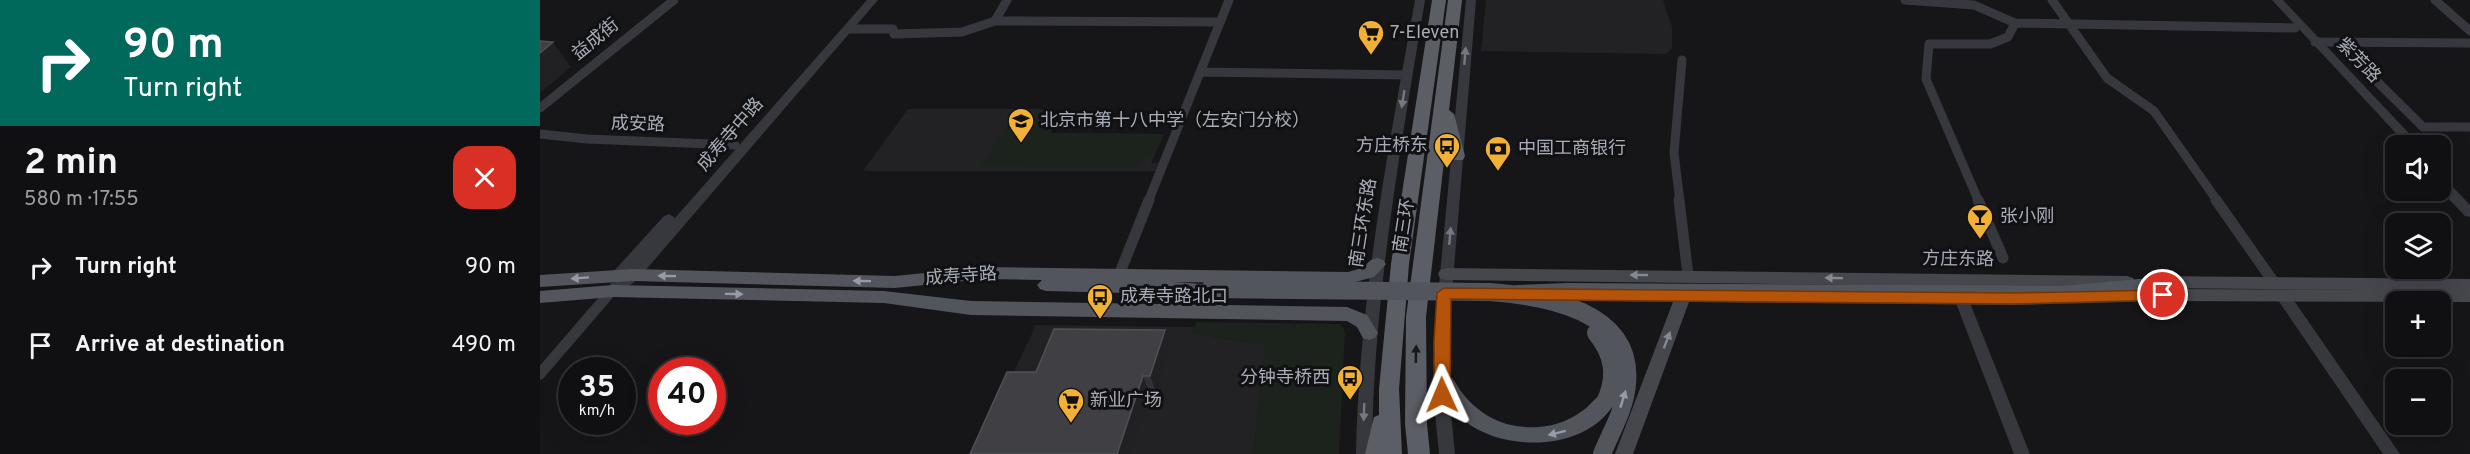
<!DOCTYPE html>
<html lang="en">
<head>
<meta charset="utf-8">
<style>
	body { margin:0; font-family:Overpass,"Noto Sans SC",sans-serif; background:#1e1e20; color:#f1f3f6; height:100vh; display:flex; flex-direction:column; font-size:22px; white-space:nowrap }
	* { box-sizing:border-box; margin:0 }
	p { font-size:20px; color:#9c9d9f }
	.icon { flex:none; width:33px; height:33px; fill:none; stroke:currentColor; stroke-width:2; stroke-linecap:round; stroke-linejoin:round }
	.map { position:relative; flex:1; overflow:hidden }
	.details { display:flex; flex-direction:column; background:#101012; width:540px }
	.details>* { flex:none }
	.guide { background:#00695c; color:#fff; overflow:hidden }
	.buttons { position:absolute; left:1845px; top:135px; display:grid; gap:12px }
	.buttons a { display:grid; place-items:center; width:66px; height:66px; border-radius:12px; background:#101012; box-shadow:0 6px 24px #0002,0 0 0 2px #303032; font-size:30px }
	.speed { position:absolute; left:18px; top:357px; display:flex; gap:12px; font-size:30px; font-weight:700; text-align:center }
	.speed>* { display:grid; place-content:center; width:78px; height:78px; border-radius:50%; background:#101012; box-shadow:0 6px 24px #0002,0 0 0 2px #303032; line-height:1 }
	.speed small { font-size:15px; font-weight:400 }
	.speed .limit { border:9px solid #d22; background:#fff; color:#111 }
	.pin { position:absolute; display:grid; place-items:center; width:51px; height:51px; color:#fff; margin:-26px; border:3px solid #fff; border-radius:50%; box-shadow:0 2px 6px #0007 }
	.me { position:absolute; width:66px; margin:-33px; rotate:359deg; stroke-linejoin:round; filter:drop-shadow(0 0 4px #0008) }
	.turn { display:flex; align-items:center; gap:21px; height:126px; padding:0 24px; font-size:27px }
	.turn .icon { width:78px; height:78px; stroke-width:2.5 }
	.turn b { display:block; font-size:42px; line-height:51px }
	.round { display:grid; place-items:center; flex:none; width:63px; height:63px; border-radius:18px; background:#1e1e20 }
	.summary { display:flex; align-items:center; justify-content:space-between; height:102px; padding:0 24px }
	h1 { font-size:36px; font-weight:700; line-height:45px }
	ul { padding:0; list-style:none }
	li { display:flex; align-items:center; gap:18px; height:78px; padding:0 24px }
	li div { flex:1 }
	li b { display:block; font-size:22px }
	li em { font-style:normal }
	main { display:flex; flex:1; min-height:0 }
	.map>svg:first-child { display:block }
</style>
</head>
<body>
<main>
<section class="details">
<div class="guide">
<div class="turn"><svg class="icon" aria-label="right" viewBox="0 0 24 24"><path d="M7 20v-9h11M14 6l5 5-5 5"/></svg><div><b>90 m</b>Turn right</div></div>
</div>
<div class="summary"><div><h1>2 min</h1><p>580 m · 17:55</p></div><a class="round" style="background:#d93025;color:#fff"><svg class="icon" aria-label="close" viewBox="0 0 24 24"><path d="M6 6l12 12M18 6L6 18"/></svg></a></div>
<ul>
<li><svg class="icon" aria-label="right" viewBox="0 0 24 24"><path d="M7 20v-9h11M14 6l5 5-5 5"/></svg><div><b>Turn right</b></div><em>90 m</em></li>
<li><svg class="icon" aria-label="arrive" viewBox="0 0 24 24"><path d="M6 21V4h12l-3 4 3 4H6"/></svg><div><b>Arrive at destination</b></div><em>490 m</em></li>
</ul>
</section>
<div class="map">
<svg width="1930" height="454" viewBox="0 0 1930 454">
	<rect width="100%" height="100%" fill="#161618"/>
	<path fill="#222225" d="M946,0H1123L1132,27V48L1126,54L941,51Z
		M368,109H501L512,118L514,123L511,133L624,134L611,163H619L615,171H323Z
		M496,325L654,327L653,333L726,345L713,454H435Z"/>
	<path fill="#1c231d" d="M472,118H507L500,128L512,129L511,133L624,134L615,153L597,164L595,168L441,166Z
		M656,322L800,324L805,331L799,454H713L726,345L653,333Z"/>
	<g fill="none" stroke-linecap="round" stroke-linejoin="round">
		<path stroke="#37383d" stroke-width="9" d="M1365,0L1434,5L1475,23L1755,28
			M1512,0L1567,78L1614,111L1678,202
			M1895,0L1930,31
			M455,21L467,0
			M308,29H353L354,34L422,32L455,21L680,22
			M1775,42L1930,43
			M1797,42L1883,127H1930
			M660,72L867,75
			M0,108L134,0
			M0,134L47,139L195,145
			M608,202L689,0
			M1140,202L1134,153L1142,60
			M1439,202L1386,79L1389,44H1450L1468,37L1475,23"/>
		<path stroke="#37383d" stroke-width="11" d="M1139,200L1148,275
			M1438,200L1463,258
			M1676,200L1735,284
			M579,275L609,200
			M0,374L74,288"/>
		<path fill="#37383d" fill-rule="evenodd" d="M327,0H338L98,279L78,295H68L66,291L78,280L72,275L74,271L124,216L129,214L135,218Z
			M875,0H885C860,151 833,300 832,454H816C819,300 848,151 875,0Z
			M926,0H936L910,317L911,413L915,454H899L895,413L896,317Z
			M1732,0H1743L1881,146H1868Z
			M1900,178L1905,179L1930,205V217L1925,216L1900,190Z
			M1743,291L1748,292L1860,454H1843L1738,300L1736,296L1738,292Z
			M1421,293L1426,294L1428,298L1490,454H1474L1414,298L1416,294Z"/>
		<path fill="#45474d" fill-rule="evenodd" d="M906,268L1587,276L1593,278L1595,282L1593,286L1587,288L906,280L900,278L898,274L900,270Z
			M1611,276L1930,279V302L1623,301L1474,305L1149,302L1093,454H1075L1133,302L1064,301L1058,299L1056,295L1058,291L1064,289L1474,293L1623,289L1840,290L1611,288L1605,286L1603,282L1605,278Z"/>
		<path fill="#53555c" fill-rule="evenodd" d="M837,258L843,260L846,264L834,277L808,284L634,282L676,285L679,289L676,293L670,295L506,291L500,289L497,285L502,280L444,279L355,288L93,281L0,287V275L93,269L355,276L444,267L808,272L822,268L831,260Z
			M1621,277L1627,279L1630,283L1627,287L1522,298L1027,295L978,297L972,296L969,291L972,286L978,285L1027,283L1522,286Z
			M73,285L344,291L431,301L807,307L827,315L838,333L835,338L829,340L823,338L817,327L807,321L431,315L344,303L73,297L0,303V291Z
			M902,371C911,374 915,382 920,390C940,417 966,429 999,427C1016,426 1032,419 1045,409C1050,405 1054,399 1059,396C1063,394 1067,395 1072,397L1075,402C1049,451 966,453 926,422C911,411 901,394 893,378L895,373Z"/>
		<path fill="#5b5e65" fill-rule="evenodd" d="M892,0H906L869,264L859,389L862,454H825L834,417L839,415V389L851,264Z
			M908,0H922L909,110L914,114L925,156L923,160H911L906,144L886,317L887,424L890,454H868L865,424L866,317Z"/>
		<path stroke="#53555c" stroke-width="18" d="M670,289L950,292C1004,296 1094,310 1087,384C1085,409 1071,432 1062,454
			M1056,333C1074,355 1077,377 1065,402"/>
	</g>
	<path fill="#323236" d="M625,330L631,349L617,394H610L496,372Z"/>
	<path fill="#212124" d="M13,42L31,67L0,93V53Z
		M625,330L631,349L617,394L610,376Z
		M603,376L610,394L590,454H577Z"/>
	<path fill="#3f3f44" stroke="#4f5156" stroke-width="1.5" d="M0,41L13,42L0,53Z
		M514,329L625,330L610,376H603L577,454H430L467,372H496Z"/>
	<defs><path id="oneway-solid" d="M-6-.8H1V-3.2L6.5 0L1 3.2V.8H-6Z" transform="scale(1.5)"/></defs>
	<g fill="#757881">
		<use href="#oneway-solid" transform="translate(925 56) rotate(-85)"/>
		<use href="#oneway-solid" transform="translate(863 99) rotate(99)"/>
		<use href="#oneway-solid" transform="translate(910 236) rotate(-85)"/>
		<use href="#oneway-solid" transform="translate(824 412) rotate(92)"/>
	</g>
	<g fill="#858993">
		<use href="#oneway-solid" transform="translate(1099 275) rotate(-180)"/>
		<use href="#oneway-solid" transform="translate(1294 278) rotate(-179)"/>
		<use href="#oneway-solid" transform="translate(1127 340) rotate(-69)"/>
	</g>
	<g fill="#979ba6">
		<use href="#oneway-solid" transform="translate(127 276) rotate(-179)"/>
		<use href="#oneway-solid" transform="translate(40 278) rotate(176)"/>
		<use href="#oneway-solid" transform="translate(322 281) rotate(-179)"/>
		<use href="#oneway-solid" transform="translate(194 294) rotate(1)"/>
		<use href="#oneway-solid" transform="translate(1083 399) rotate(-73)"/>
		<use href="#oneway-solid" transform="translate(1017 433) rotate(166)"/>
	</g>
	<use fill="#18191b" href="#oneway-solid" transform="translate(876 354) rotate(-89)"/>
	<path fill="#b45309" stroke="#753606" stroke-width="1.5" d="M904,288L1474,293L1623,290L1630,295L1623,300L1474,304L911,299L910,395L908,400L902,402L897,400L894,395V341L897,293Z"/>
	<defs>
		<g id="supermarket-pin" transform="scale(1.35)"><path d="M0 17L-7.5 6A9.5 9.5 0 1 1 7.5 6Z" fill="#f2b134" stroke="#111113"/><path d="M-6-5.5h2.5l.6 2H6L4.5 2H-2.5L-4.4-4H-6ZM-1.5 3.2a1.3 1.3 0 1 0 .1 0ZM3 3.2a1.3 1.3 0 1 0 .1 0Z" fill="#111"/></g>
		<g id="school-pin" transform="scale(1.35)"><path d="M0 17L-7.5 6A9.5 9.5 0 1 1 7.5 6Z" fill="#f2b134" stroke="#111113"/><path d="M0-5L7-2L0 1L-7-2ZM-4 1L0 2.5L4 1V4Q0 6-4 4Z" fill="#111"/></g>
		<g id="bus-pin" transform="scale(1.35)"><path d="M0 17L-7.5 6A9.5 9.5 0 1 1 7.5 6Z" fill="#f2b134" stroke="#111113"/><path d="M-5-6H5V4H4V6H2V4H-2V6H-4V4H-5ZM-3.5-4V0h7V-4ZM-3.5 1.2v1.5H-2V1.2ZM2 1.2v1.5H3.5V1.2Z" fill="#111"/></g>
		<g id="bank-pin" transform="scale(1.35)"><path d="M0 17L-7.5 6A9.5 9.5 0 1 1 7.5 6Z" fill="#f2b134" stroke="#111113"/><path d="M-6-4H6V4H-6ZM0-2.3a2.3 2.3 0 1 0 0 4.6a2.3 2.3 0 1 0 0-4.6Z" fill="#111"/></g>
		<g id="bar-pin" transform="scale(1.35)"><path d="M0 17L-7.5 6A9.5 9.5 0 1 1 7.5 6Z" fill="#f2b134" stroke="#111113"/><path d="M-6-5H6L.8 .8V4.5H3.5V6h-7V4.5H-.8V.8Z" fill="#111"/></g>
	</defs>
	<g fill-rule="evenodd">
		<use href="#supermarket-pin" x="831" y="33"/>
		<use href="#school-pin" x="481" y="121"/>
		<use href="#bus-pin" x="907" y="146"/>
		<use href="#bank-pin" x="958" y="149"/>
		<use href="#bar-pin" x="1440" y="217"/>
		<use href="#bus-pin" x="560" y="297"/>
		<use href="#bus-pin" x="810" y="378"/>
		<use href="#supermarket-pin" x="531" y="401"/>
	</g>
	<g text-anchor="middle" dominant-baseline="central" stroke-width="6" stroke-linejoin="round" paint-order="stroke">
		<g font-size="18" fill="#a8adb8" stroke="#111113" text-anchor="start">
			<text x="850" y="33">7-Eleven</text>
			<text x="500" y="121">北京市第十八中学（左安门分校）</text>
			<text x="888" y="146" text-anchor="end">方庄桥东</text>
			<text x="978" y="149">中国工商银行</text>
			<text x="1460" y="217">张小刚</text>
			<text x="580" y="297">成寿寺路北口</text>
			<text x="790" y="378" text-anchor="end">分钟寺桥西</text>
			<text x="550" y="401">新业广场</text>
		</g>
		<g font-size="18" fill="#a8adb8" stroke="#111113">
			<text transform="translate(56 40) rotate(-39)">益成街</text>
			<text transform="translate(1818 61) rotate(46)">紫芳路</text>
			<text transform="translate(98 125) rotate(2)">成安路</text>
			<text transform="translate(191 135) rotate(-49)">成寿寺中路</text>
			<text transform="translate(824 223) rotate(-81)">南三环东路</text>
			<text transform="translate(865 226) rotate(-81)">南三环</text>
			<text transform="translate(1418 260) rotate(1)">方庄东路</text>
			<text transform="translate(421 277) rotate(-4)">成寿寺路</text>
		</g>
	</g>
</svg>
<div class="buttons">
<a><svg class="icon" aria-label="sound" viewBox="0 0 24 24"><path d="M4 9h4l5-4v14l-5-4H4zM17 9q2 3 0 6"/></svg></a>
<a><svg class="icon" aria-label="layers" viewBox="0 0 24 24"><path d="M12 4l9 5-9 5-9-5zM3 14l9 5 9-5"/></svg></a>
<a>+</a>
<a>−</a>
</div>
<div class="speed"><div>35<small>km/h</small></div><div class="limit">40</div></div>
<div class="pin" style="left:1623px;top:295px;background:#d93025"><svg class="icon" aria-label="arrive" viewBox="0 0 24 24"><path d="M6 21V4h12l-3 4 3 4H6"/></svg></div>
<svg class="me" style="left:902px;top:395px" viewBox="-20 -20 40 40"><path d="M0-17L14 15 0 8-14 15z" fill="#b45309" stroke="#fff" stroke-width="4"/></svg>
</div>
</main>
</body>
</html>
